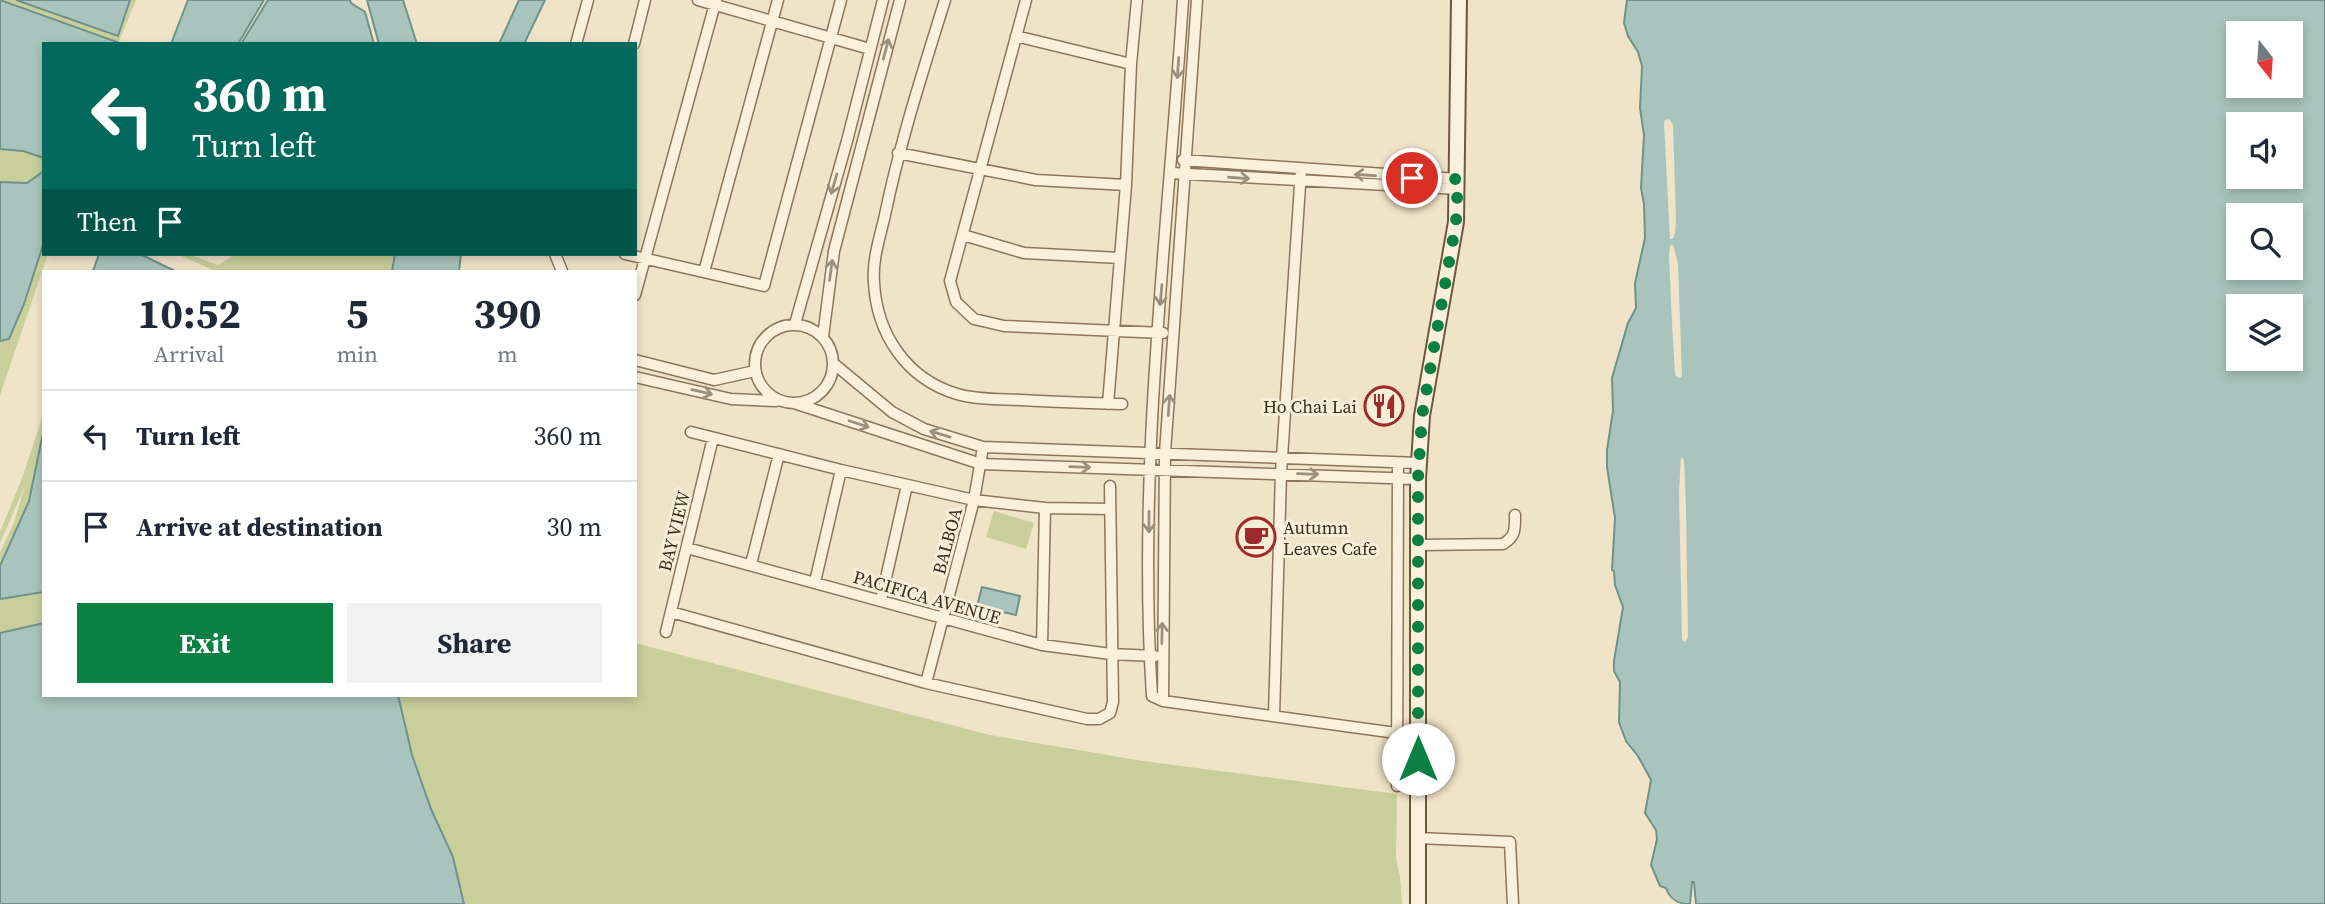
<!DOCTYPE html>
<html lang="en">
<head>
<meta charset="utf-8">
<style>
	body { margin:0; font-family:"Source Serif 4",serif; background:#f2f2f3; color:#1f2937; height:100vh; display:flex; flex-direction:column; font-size:26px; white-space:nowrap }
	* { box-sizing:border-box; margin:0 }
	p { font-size:23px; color:#747a83 }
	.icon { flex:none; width:38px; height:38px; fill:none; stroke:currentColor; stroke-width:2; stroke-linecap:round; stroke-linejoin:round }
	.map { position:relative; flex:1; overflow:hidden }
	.details { position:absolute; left:42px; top:270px; width:595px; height:427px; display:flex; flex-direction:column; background:#fff; border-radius:0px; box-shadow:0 4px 10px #0003 }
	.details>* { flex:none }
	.hud { position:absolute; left:42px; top:42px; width:595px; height:214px; border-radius:0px; box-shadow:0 4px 10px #0003; background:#00695c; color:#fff; overflow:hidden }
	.needle { width:46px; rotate:163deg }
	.fabs { position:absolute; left:2226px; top:21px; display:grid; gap:14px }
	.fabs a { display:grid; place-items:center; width:77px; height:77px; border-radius:0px; background:#fff; box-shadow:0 4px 10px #0003; font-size:35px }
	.pin { position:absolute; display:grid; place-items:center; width:60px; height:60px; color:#fff; margin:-30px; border:4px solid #fff; border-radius:50%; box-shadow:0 2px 7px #0007 }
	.me { position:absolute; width:77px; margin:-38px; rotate:0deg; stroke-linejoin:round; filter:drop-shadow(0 0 5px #0008) }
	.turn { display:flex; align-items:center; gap:24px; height:147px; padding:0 35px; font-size:32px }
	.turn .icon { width:91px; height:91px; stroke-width:2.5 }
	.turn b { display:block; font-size:49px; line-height:60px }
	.then { display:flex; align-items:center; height:66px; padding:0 35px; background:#0003; gap:14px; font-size:26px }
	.eta { display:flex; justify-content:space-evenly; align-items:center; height:119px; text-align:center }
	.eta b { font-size:42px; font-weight:700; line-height:49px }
	.action { display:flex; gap:14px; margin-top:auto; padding:14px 35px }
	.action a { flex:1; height:80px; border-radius:0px; background:#0b8043; color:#fff; font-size:28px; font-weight:700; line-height:80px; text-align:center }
	.action a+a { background:#f2f2f3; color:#1f2937 }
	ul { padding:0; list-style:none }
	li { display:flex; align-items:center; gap:21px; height:91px; padding:0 35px; border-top:2px solid #e0e1e3 }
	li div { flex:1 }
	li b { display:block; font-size:26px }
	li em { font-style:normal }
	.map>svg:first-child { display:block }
</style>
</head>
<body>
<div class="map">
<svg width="2325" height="904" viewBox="0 0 2325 904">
	<rect width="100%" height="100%" fill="#f0e4c8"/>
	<path fill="#c9cf9b" d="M0,0H16L117,36L130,0H136L118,44Z
		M0,149L23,151L44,158V171L27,183L0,182Z
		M44,242V254H48L0,395V341L9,339L24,304Z
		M177,254H188L218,265L236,254H395L392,271H215Z
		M44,412V428L29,501L0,566V552L13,525L25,486L0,543V532L22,478Z
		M994,511L1034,523L1026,549L986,537Z
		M44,592V623L0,633V599Z
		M635,643L990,735L1143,761L1397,794L1396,859L1400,876L1402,904H464L453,857L431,809L412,755L398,695H635Z"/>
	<path fill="#a9c4bc" stroke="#6f938a" stroke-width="2" fill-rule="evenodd" d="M0,0L117,42L116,44H44V158L23,151L0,149Z
		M16,0H130L118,36Z
		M188,0H264L238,44H171Z
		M268,0H350L351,3L365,12L374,44H241Z
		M367,0H403L417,44H379Z
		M519,0H545L524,44H499Z
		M1627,0H2325V904H1696L1694,882H1692L1690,904C1678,904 1670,900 1666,888L1660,886L1651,865L1657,839L1656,830L1645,813L1651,780L1638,756L1626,741L1619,722L1620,682L1614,671V661L1623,607L1615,585L1614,571L1612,570L1615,518L1607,467V450L1613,411L1612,378L1628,323L1636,308L1635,283L1645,238L1644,204L1641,188L1644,135L1640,108L1642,66L1638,52L1628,36L1624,23ZM2238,33H2291V86H2238ZM2238,124H2291V177H2238ZM2238,215H2291V268H2238ZM2238,306H2291V359H2238Z
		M44,171V242L24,304L9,339L0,341V182L27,183Z
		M99,254H140L175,271H93Z
		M395,254H461L459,271H392Z
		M44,428V592L0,599V566L29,501Z
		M982,587L1020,596L1016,615L977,606Z
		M44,623V695H398L412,755L431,809L453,857L464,904H0V633Z"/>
	<path fill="#f0e4c8" d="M1669,119L1673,125L1676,219L1675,233L1673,239H1670L1664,123L1665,120Z
		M1673,245L1678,263L1682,377L1679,378L1675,375L1672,323L1669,256L1670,246Z
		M1681,457L1684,460L1686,507L1688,637L1685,642L1682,640L1679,493Z"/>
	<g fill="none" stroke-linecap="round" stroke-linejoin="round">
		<g stroke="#8d765c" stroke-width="13">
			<path id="street" d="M698,0L870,49
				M945,0C923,71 900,142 885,215C880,237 872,260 874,283C877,335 907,379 957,394C977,400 1000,399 1021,400C1054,402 1088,403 1122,404
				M1026,0L950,281L956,302L974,319L1004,326L1163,333
				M1183,0C1168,231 1137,464 1152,696L1163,701L1396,733H1418
				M1016,36L1131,64
				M576,44L588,0
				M634,44L645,0
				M898,153L1036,180L1126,185
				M1183,160L1458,179
				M1171,173L1458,189
				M963,235L1024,253L1120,258
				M555,254L562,271
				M625,254L764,286L841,0
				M704,272L778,0
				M635,295L716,0
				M795,324L847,141L883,0
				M755 364a39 39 0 1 1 78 0a39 39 0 1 1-78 0Z
				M823,337L834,251L900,0
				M635,360L714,380L755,371
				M833,363L892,412L924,429L983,447L1419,463
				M635,377L731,399L776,401
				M794,403L981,464L1418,479
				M1108,404L1126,185L1131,64L1137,0
				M691,432L841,470L974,500L1045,508L1110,509
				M1417,545L1503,544C1516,536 1515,529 1515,515
				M687,548L1042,645L1111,654L1155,656
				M751,564L779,454
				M815,582L841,470
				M881,600L907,485
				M671,612L926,683L1087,719H1099L1110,713L1113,702L1110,486
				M666,632L713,438
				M1042,645L1045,508
				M926,683L974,500L983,447
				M1163,701L1165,453L1197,0
				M1274,716L1281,473L1301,170
				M1397,786L1398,463
				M1418,838L1510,842L1513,904"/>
		</g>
		<g stroke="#6f573f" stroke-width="18">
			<path id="secondary" d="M1418,904V479L1422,416L1456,222L1459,0"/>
		</g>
		<use href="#street" stroke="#faf1dc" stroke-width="10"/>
		<use href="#secondary" stroke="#faf1dc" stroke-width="14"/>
	</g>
	<defs><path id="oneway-shaft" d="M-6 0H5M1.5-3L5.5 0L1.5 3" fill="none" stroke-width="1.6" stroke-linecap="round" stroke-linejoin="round" transform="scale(1.75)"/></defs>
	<g stroke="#9c907e">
		<use href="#oneway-shaft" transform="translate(886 49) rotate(-75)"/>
		<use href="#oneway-shaft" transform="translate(1178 68) rotate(94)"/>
		<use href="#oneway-shaft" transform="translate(1365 175) rotate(-176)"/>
		<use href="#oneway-shaft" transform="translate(1239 178) rotate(4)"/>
		<use href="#oneway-shaft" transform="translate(834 184) rotate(106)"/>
		<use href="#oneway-shaft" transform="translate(831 270) rotate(-82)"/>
		<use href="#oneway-shaft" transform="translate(1161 295) rotate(95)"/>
		<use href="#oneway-shaft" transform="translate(702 392) rotate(13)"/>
		<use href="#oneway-shaft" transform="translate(1169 405) rotate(-86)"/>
		<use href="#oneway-shaft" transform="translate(859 424) rotate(18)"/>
		<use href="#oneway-shaft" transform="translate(940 434) rotate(-163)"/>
		<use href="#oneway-shaft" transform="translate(1080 467) rotate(2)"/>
		<use href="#oneway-shaft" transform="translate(1308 474) rotate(2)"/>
		<use href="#oneway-shaft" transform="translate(1149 522) rotate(90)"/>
		<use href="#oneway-shaft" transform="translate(1162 633) rotate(-89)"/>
	</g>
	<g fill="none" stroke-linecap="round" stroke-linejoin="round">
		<path stroke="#0b8043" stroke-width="12" stroke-dasharray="0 21.6" d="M1412,178L1458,179L1456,222L1422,416L1418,479V759"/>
	</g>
	<defs>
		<g id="restaurant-ring" transform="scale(2.0125)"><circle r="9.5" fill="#f7eed8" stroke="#9e2a2b" stroke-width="1.5"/><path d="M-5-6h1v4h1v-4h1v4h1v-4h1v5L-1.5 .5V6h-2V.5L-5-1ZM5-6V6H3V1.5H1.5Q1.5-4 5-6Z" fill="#9e2a2b"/></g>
		<g id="cafe-ring" transform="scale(2.0125)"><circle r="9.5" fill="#f7eed8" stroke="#9e2a2b" stroke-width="1.5"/><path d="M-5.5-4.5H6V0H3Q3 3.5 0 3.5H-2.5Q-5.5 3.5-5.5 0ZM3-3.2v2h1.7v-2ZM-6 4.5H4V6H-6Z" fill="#9e2a2b"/></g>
	</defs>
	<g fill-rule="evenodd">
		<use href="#restaurant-ring" x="1384" y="406"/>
		<use href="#cafe-ring" x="1256" y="537"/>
	</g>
	<g text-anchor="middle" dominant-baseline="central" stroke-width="6" stroke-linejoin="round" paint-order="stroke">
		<g font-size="18" fill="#3d2e20" stroke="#f7eed8" text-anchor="end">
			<text x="1357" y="406">Ho Chai Lai</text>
			<text x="1283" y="527" text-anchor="start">Autumn<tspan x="1283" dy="21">Leaves Cafe</tspan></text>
		</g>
		<g font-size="18" fill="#3d2e20" stroke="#f7eed8">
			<text transform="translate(674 531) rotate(-76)">BAY VIEW</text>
			<text transform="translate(947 541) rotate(-75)">BALBOA</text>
			<text transform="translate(927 597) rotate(16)">PACIFICA AVENUE</text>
		</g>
	</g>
</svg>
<div class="fabs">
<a><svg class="needle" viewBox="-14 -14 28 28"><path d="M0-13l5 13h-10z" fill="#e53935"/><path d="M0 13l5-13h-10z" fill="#747a83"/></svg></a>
<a><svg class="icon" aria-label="sound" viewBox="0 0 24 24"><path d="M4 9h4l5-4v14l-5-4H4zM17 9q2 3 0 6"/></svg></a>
<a><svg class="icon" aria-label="search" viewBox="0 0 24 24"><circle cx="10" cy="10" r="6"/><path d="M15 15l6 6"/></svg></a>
<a><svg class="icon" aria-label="layers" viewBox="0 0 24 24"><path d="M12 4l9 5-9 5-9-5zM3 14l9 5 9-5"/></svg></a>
</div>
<div class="pin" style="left:1412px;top:178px;background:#d93025"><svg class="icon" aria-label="arrive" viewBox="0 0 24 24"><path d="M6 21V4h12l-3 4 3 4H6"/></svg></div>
<svg class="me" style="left:1418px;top:759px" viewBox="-20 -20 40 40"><circle r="19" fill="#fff"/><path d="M0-13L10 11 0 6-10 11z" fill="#0b8043"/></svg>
<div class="hud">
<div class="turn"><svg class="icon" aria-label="left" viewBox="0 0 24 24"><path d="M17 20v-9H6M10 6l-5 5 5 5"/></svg><div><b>360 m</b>Turn left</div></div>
<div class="then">Then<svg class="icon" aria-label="arrive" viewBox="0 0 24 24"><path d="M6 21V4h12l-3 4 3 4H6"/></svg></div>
</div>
<section class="details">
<div class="eta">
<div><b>10:52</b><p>Arrival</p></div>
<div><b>5</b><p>min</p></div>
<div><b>390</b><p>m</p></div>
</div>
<ul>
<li><svg class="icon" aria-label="left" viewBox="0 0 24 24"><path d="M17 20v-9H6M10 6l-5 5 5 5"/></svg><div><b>Turn left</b></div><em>360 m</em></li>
<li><svg class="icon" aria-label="arrive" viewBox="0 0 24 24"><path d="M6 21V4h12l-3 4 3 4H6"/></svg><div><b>Arrive at destination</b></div><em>30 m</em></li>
</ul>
<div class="action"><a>Exit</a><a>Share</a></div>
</section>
</div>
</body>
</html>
